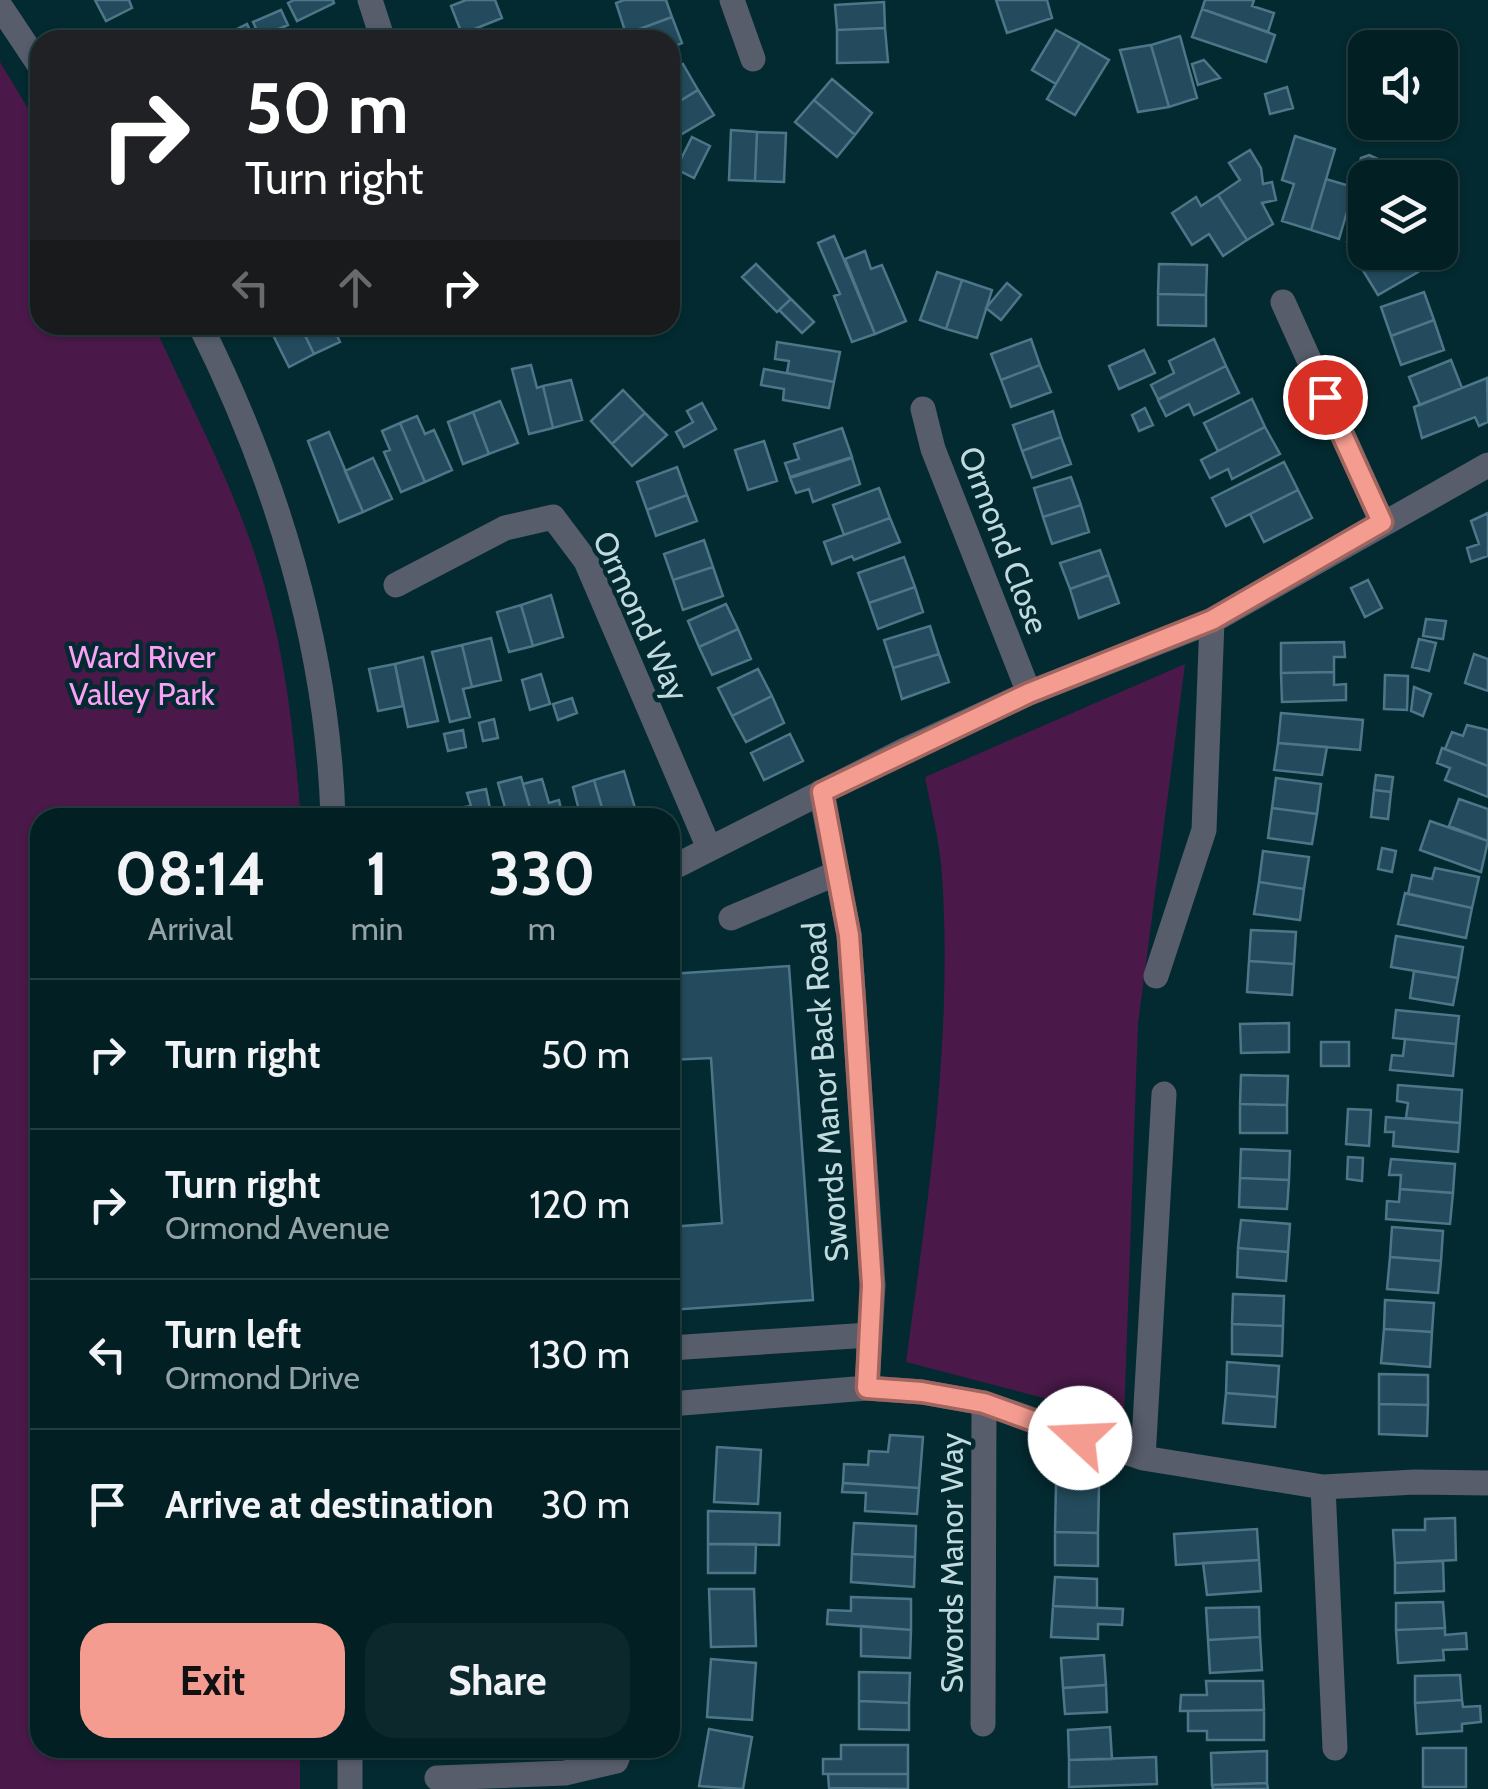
<!DOCTYPE html>
<html lang="en">
<head>
<meta charset="utf-8">
<style>
	body { margin:0; font-family:Cabin,sans-serif; background:#0c282c; color:#f1f3f6; height:100vh; display:flex; flex-direction:column; font-size:38px; white-space:nowrap }
	* { box-sizing:border-box; margin:0 }
	p { font-size:32px; color:#96a3a6 }
	.icon { flex:none; width:55px; height:55px; fill:none; stroke:currentColor; stroke-width:2; stroke-linecap:round; stroke-linejoin:round }
	.map { position:relative; flex:1; overflow:hidden }
	.panel { position:absolute; left:30px; top:808px; width:650px; height:950px; display:flex; flex-direction:column; background:#022024; border-radius:30px; box-shadow:0 2px 8px #0004,0 0 0 2px #233e41 }
	.panel>* { flex:none }
	.guide { position:absolute; left:30px; top:30px; width:650px; height:305px; border-radius:30px; box-shadow:0 2px 8px #0004,0 0 0 2px #233e41; background:#202124; color:#fff; overflow:hidden }
	.tools { position:absolute; left:1348px; top:30px; display:grid; gap:20px }
	.tools a { display:grid; place-items:center; width:110px; height:110px; border-radius:20px; background:#022024; box-shadow:0 2px 8px #0004,0 0 0 2px #233e41; font-size:50px }
	.pin { position:absolute; display:grid; place-items:center; width:85px; height:85px; color:#fff; margin:-42px; border:5px solid #fff; border-radius:50%; box-shadow:0 2px 10px #0007 }
	.me { position:absolute; width:110px; margin:-55px; rotate:290deg; stroke-linejoin:round; filter:drop-shadow(0 0 8px #0008) }
	.turn { display:flex; align-items:center; gap:35px; height:210px; padding:0 50px; font-size:45px }
	.turn .icon { width:130px; height:130px; stroke-width:2.5 }
	.turn b { display:block; font-size:70px; line-height:85px }
	.lanes { display:flex; align-items:center; height:95px; padding:0 50px; background:#0003; justify-content:center; gap:50px; direction:ltr }
	.lanes .off { opacity:.35 }
	.eta { display:flex; justify-content:space-evenly; align-items:center; height:170px; text-align:center }
	.eta b { font-size:60px; font-weight:700; line-height:70px }
	.button { display:flex; gap:20px; margin-top:auto; padding:20px 50px }
	.button a { flex:1; height:115px; border-radius:30px; background:#f59c90; color:#111; font-size:40px; font-weight:700; line-height:115px; text-align:center }
	.button a+a { background:#0c282c; color:#f1f3f6 }
	ul { padding:0; list-style:none }
	li { display:flex; align-items:center; gap:30px; height:150px; padding:0 50px; border-top:2px solid #233e41 }
	li div { flex:1 }
	li b { display:block; font-size:38px }
	li em { font-style:normal }
	.map>svg:first-child { display:block }
</style>
</head>
<body>
<div class="map">
<svg width="1488" height="1789" viewBox="0 0 1488 1789">
	<rect width="100%" height="100%" fill="#032a30"/>
	<path fill="#4a1949" d="M0,62L40,128V325H154C194,414 244,504 268,599C288,674 294,741 301,817L40,818V1748H300V1789H0Z
		M1185,664L1138,1024L1124,1419L906,1362C928,1201 953,1038 942,875C940,842 931,809 925,777Z"/>
	<path fill="#234b5d" stroke="#4d7688" stroke-width="2.5" d="M95,0H129L132,8L106,21Z
		M294,0H333L334,3L297,21L288,3Z
		M466,0H495L502,18L462,34L451,6Z
		M624,0H666L672,17L626,34L616,3Z
		M996,0H1047L1052,18L1007,33Z
		M1205,0H1254L1252,6L1274,13L1268,32L1202,9Z
		M884,2L885,28L837,30L835,5Z
		M1202,9L1275,35L1266,62L1192,37Z
		M281,10L288,25L260,37L253,22Z
		M672,17L682,43L670,48V40H629L626,34Z
		M247,24L254,39L220,40L219,38Z
		M885,28L888,62L837,63V30Z
		M1056,30L1080,43L1056,84L1032,70Z
		M1180,36L1197,98L1169,107L1151,45Z
		M1080,43L1109,60L1075,115L1047,99Z
		M1151,45L1169,107L1138,112L1120,50Z
		M1204,60L1220,78L1198,85L1192,64Z
		M683,64L698,90L670,107V72Z
		M832,79L872,113L855,135L814,100Z
		M1287,87L1293,108L1270,114L1265,94Z
		M698,90L714,115L670,141V107Z
		M814,100L855,135L837,157L795,122Z
		M731,130L757,132L755,181L729,180Z
		M757,132L786,133L784,182L755,181Z
		M1295,136L1335,149L1311,230L1282,221L1294,184L1282,180Z
		M692,137L710,146L694,178L676,169Z
		M1250,150L1261,168L1263,184L1272,182L1276,200L1262,203L1273,224L1247,240L1218,195L1240,180L1229,163Z
		M1369,155L1378,159L1382,164L1378,178H1365V207L1350,202L1339,239L1311,230L1326,179L1353,187L1361,158Z
		M1218,195L1247,240L1223,256L1209,234L1192,245L1172,213L1196,197L1201,206Z
		M1365,232V252H1390L1362,269L1347,242Z
		M834,236L875,334L852,342L834,296L840,294L818,243Z
		M865,251L871,269L882,265L906,321L875,334L845,259Z
		M1390,252H1406L1418,272L1378,295L1362,269Z
		M756,264L791,299L777,312L742,277Z
		M1159,264L1207,265L1206,295L1158,294Z
		M937,272L962,280L946,329L920,320Z
		M962,280L992,290L977,338L946,329Z
		M1007,283L1021,295L1001,320L986,308Z
		M1424,292L1434,320L1391,336L1381,307Z
		M1158,294L1206,295V326L1158,325Z
		M791,299L814,322L802,333L779,310Z
		M1434,320L1444,350L1401,365L1391,336Z
		M268,325H300L314,354L289,367Z
		M300,325H332L340,342L314,354Z
		M1031,339L1040,365L1001,380L991,354Z
		M1214,339L1226,366L1158,399L1151,385L1174,373L1169,361Z
		M777,342L840,352L834,382L787,373L789,361L775,359Z
		M1144,350L1155,373L1119,389L1109,366Z
		M1451,360L1462,388L1420,405L1409,377Z
		M531,365L537,388L543,386L553,428L529,434L512,369Z
		M1040,365L1051,392L1011,407L1001,380Z
		M1226,366L1239,393L1194,415L1189,404L1166,416L1158,400Z
		M764,369L834,382L829,408L783,400L784,389L761,385Z
		M1487,378L1488,422L1479,426L1475,417L1422,438L1414,407Z
		M571,380L582,420L553,428L543,386Z
		M623,390L645,413L612,444L591,421Z
		M1252,399L1265,427L1218,451L1204,423Z
		M500,401L518,443L489,454L473,412Z
		M702,403L716,429L684,447L676,432L693,422L687,411Z
		M1145,408L1153,425L1139,431L1132,415Z
		M1053,411L1061,437L1022,451L1013,425Z
		M473,412L489,454L463,464L448,422Z
		M645,413L667,435L632,466L612,444Z
		M417,416L425,434L434,430L452,470L425,482L400,423Z
		M400,423L425,482L401,492L384,452L390,450L382,431Z
		M1265,427L1280,454L1232,479L1228,469L1210,478L1201,460Z
		M842,428L852,457L790,477L785,463L799,459L794,444Z
		M329,432L363,512L339,522L308,441Z
		M1061,437L1071,464L1032,478L1022,451Z
		M764,441L777,481L748,490L735,450Z
		M373,458L392,499L363,512L345,471Z
		M852,458L860,484L813,502L809,489L796,493L790,478Z
		M1284,462L1298,490L1226,526L1212,498Z
		M677,467L687,495L647,510L637,482Z
		M1071,477L1081,505L1043,517L1034,488Z
		M879,488L890,518L844,535L833,505Z
		M1298,490L1312,518L1264,542L1250,514Z
		M687,495L697,521L656,536L647,510Z
		M1081,505L1089,532L1052,544L1043,517Z
		M1488,513V556L1471,562L1467,548L1479,544L1471,521Z
		M890,518L900,542L854,560L852,556L832,564L824,542Z
		M704,540L713,567L673,580L664,554Z
		M1100,550L1109,575L1070,589L1060,563Z
		M904,557L915,587L869,603L858,573Z
		M713,567L723,596L683,610L673,580Z
		M1109,575L1119,603L1079,618L1070,589Z
		M1368,580L1382,608L1365,617L1351,588Z
		M915,587L923,612L878,629L869,603Z
		M551,595L563,637L533,646L521,605Z
		M726,604L738,629L699,647L688,621Z
		M521,605L533,646L509,652L497,612Z
		M1426,619L1446,621L1443,639L1423,636Z
		M930,626L939,654L893,668L884,640Z
		M738,629L751,659L712,675L699,647Z
		M491,638L501,680L472,687L462,645Z
		M1419,639L1436,643L1429,671L1412,667Z
		M1344,642L1345,657H1334V672L1281,673V643Z
		M462,645L472,687L463,689L470,717L450,722L432,652Z
		M939,654L949,682L902,699L893,668Z
		M1474,654L1488,659V691L1465,683Z
		M423,657L438,721L408,727L395,664Z
		M395,664L403,706L378,711L369,669Z
		M758,669L772,696L732,716L718,688Z
		M1334,672V685L1346,684V700L1282,702L1281,673Z
		M541,674L550,704L530,710L522,680Z
		M1385,675L1408,676L1407,710L1384,709Z
		M1414,687L1431,694L1423,716L1411,711Z
		M772,696L784,723L746,742L732,716Z
		M572,698L577,713L558,720L553,704Z
		M1281,713L1363,720L1360,750L1278,743Z
		M494,719L498,738L483,741L479,723Z
		M1467,725L1488,730V766L1445,749L1452,732L1463,736Z
		M463,730L466,747L448,751L444,734Z
		M790,734L803,761L764,780L751,753Z
		M1278,743L1327,747L1322,775L1274,770Z
		M1442,748L1488,766V797L1445,780L1450,768L1437,763Z
		M624,771L638,818H605L594,780Z
		M1376,775L1393,777L1391,792L1374,790Z
		M521,777L533,818H508L498,783Z
		M1276,778L1321,784L1317,814L1272,808Z
		M542,779L549,803L559,800L563,818H533L523,784Z
		M594,780L605,818H581L573,787Z
		M486,789L492,818H461L459,808L471,806L467,793Z
		M1374,790L1391,792L1388,819L1371,817Z
		M1459,799L1488,809V841L1449,826Z
		M1272,808L1317,814L1312,844L1268,838Z
		M1430,821L1488,841L1481,872L1420,850Z
		M1382,848L1396,851L1392,872L1378,869Z
		M1263,851L1309,857L1304,889L1259,882Z
		M1435,868L1479,877L1472,908L1408,894L1412,875L1432,879Z
		M1259,882L1304,889L1300,920L1254,914Z
		M1405,893L1472,908L1466,938L1398,924Z
		M1251,930L1296,932L1294,964L1249,961Z
		M1396,936L1463,947L1458,978L1391,967Z
		M1249,961L1294,964L1292,995L1247,992Z
		M789,966L813,1300L670,1310V1227L722,1223L711,1058L670,1060V974Z
		M1414,971L1458,978L1453,1005L1410,998Z
		M1396,1010L1459,1016L1456,1044L1393,1038Z
		M1289,1023V1052L1241,1053L1240,1024Z
		M1405,1039L1456,1044L1453,1076L1390,1070L1392,1055L1403,1056Z
		M1321,1042H1349V1066H1321Z
		M1241,1075L1288,1076L1287,1105L1240,1104Z
		M1398,1085L1462,1090L1460,1123L1406,1118L1408,1103L1397,1101Z
		M1240,1104L1287,1105V1133H1240Z
		M1348,1109L1371,1110L1369,1146L1346,1144Z
		M1386,1117L1460,1123L1458,1152L1393,1146L1394,1132H1385Z
		M1241,1149L1290,1151L1289,1180L1240,1178Z
		M1348,1157L1363,1158L1362,1181L1347,1179Z
		M1391,1159L1455,1164L1453,1193L1400,1189L1401,1175H1389Z
		M1240,1178L1289,1180L1287,1209L1239,1207Z
		M1400,1189L1453,1193L1450,1224L1386,1219L1387,1201L1399,1202Z
		M1241,1220L1290,1224L1288,1252L1238,1248Z
		M1392,1227L1443,1231L1441,1261L1390,1257Z
		M1238,1248L1288,1252L1286,1281L1237,1277Z
		M1390,1257L1441,1261L1438,1293L1387,1289Z
		M1233,1294L1284,1296L1283,1326L1232,1324Z
		M1385,1300L1434,1303L1432,1332L1384,1329Z
		M1232,1324L1283,1326L1282,1356L1232,1354Z
		M1384,1329L1432,1332L1430,1367L1381,1363Z
		M1227,1362L1279,1366L1277,1397L1226,1393Z
		M1379,1374L1428,1375V1405L1379,1404Z
		M1226,1393L1277,1397L1275,1427L1223,1423Z
		M1379,1404L1428,1405L1427,1436L1379,1434Z
		M890,1435L923,1437L919,1488L843,1483L844,1464L868,1465L869,1451L888,1452Z
		M717,1447L761,1450L758,1504L714,1502Z
		M843,1483L919,1488L917,1514L865,1511L866,1493L842,1492Z
		M1056,1485L1099,1486L1098,1533L1055,1532Z
		M708,1511L780,1513L779,1545L708,1544Z
		M1455,1518L1456,1560L1395,1563L1393,1530H1425V1519Z
		M854,1523L916,1526L915,1557L852,1554Z
		M1257,1529L1259,1560L1176,1565L1174,1534Z
		M1055,1532L1098,1533V1566L1055,1565Z
		M708,1544H756L755,1573H708Z
		M852,1554L915,1557L914,1587L851,1582Z
		M1259,1560L1261,1591L1207,1595L1203,1563Z
		M1443,1561L1444,1591L1395,1593V1563Z
		M1055,1577L1097,1579V1608L1053,1606Z
		M709,1589H754L756,1646L711,1647Z
		M851,1597L911,1599V1630L827,1624L828,1610L851,1611Z
		M1443,1602L1445,1628L1396,1630V1603Z
		M1053,1606L1123,1609L1122,1625L1098,1624V1639L1051,1637Z
		M1259,1607L1260,1637L1208,1640L1206,1608Z
		M861,1626L911,1630L910,1658L861,1656Z
		M1445,1628V1635L1466,1633L1467,1649L1443,1650L1444,1660L1398,1663L1396,1630Z
		M1260,1637L1262,1670L1210,1673L1208,1640Z
		M1104,1655L1106,1685L1063,1688L1061,1658Z
		M711,1659L756,1663L752,1720L707,1717Z
		M859,1672L910,1673L909,1703L859,1701Z
		M1460,1675L1462,1700L1415,1703V1676Z
		M1206,1681H1263L1264,1710L1180,1711L1181,1695H1207Z
		M1106,1685L1107,1712L1065,1714L1063,1688Z
		M1462,1700L1463,1707L1480,1706L1481,1722L1462,1724V1731L1417,1734L1415,1703Z
		M859,1701L909,1703V1730L859,1729Z
		M1264,1710V1740H1207V1731H1188V1711Z
		M1110,1727L1112,1759L1069,1760L1068,1730Z
		M709,1729L752,1737L743,1789L699,1786Z
		M841,1745H908V1774H823V1759H841Z
		M1423,1748H1466V1787H1423Z
		M1267,1751V1783L1212,1785L1211,1753Z
		M1156,1757L1157,1784L1069,1787V1760Z
		M828,1774H908V1789L829,1788Z
		M1267,1783L1268,1789H1213L1212,1785Z"/>
	<g fill="none" stroke-linecap="round" stroke-linejoin="round">
		<path stroke="#575d6b" stroke-width="25" d="M370,0L383,40
			M732,0L753,59
			M0,6L40,66
			M1283,302L1382,522
			M200,325C276,477 328,647 333,818
			M923,409L933,449L1029,693
			M396,585L505,528L553,517L586,561L709,848
			M821,792L849,935L873,1285L867,1388
			M670,869L907,749L1029,693L1212,621L1488,465
			M731,918L837,873
			M1156,976L1204,830L1212,621
			M670,1348L870,1335
			M670,1404L867,1388L922,1392L984,1403L1143,1458L1323,1487L1415,1482L1488,1483
			M1143,1458L1164,1094
			M1323,1487L1335,1748
			M983,1724L984,1403
			M350,1748V1789
			M437,1778L565,1773L616,1761L621,1748"/>
	</g>
	<g fill="none" stroke-linecap="round" stroke-linejoin="round">
		<g stroke="#9f655e" stroke-width="25">
			<path id="route" d="M1080,1438L984,1403L922,1392L867,1388L872,1285L854,1006L849,935L822,792L1029,693L1212,620L1382,522L1325,397"/>
		</g>
		<use href="#route" stroke="#f59c90" stroke-width="18"/>
	</g>
	<g text-anchor="middle" dominant-baseline="central" stroke-width="9" stroke-linejoin="round" paint-order="stroke">
		<g font-size="32" fill="#c1dade" stroke="#032a30">
			<text transform="translate(1004 540) rotate(69)">Ormond Close</text>
			<text transform="translate(641 616) rotate(65)">Ormond Way</text>
			<text transform="translate(825 1092) rotate(-94)">Swords Manor Back Road</text>
			<text transform="translate(951 1563) rotate(-90)">Swords Manor Way</text>
		</g>
		<g font-size="32" fill="#faa1f6" stroke="#032a30">
			<text x="142" y="656">Ward River<tspan x="142" dy="37">Valley Park</tspan></text>
		</g>
	</g>
</svg>
<div class="tools">
<a><svg class="icon" aria-label="sound" viewBox="0 0 24 24"><path d="M4 9h4l5-4v14l-5-4H4zM17 9q2 3 0 6"/></svg></a>
<a><svg class="icon" aria-label="layers" viewBox="0 0 24 24"><path d="M12 4l9 5-9 5-9-5zM3 14l9 5 9-5"/></svg></a>
</div>
<div class="pin" style="left:1325px;top:397px;background:#d93025"><svg class="icon" aria-label="arrive" viewBox="0 0 24 24"><path d="M6 21V4h12l-3 4 3 4H6"/></svg></div>
<svg class="me" style="left:1080px;top:1438px" viewBox="-20 -20 40 40"><circle r="19" fill="#fff"/><path d="M0-13L10 11 0 6-10 11z" fill="#f59c90"/></svg>
<div class="guide">
<div class="turn"><svg class="icon" aria-label="right" viewBox="0 0 24 24"><path d="M7 20v-9h11M14 6l5 5-5 5"/></svg><div><b>50 m</b>Turn right</div></div>
<div class="lanes"><svg class="icon off" aria-label="left" viewBox="0 0 24 24"><path d="M17 20v-9H6M10 6l-5 5 5 5"/></svg><svg class="icon off" aria-label="ahead" viewBox="0 0 24 24"><path d="M12 20V5M6 11l6-6 6 6"/></svg><svg class="icon" aria-label="right" viewBox="0 0 24 24"><path d="M7 20v-9h11M14 6l5 5-5 5"/></svg></div>
</div>
<section class="panel">
<div class="eta">
<div><b>08:14</b><p>Arrival</p></div>
<div><b>1</b><p>min</p></div>
<div><b>330</b><p>m</p></div>
</div>
<ul>
<li><svg class="icon" aria-label="right" viewBox="0 0 24 24"><path d="M7 20v-9h11M14 6l5 5-5 5"/></svg><div><b>Turn right</b></div><em>50 m</em></li>
<li><svg class="icon" aria-label="right" viewBox="0 0 24 24"><path d="M7 20v-9h11M14 6l5 5-5 5"/></svg><div><b>Turn right</b><p>Ormond Avenue</p></div><em>120 m</em></li>
<li><svg class="icon" aria-label="left" viewBox="0 0 24 24"><path d="M17 20v-9H6M10 6l-5 5 5 5"/></svg><div><b>Turn left</b><p>Ormond Drive</p></div><em>130 m</em></li>
<li><svg class="icon" aria-label="arrive" viewBox="0 0 24 24"><path d="M6 21V4h12l-3 4 3 4H6"/></svg><div><b>Arrive at destination</b></div><em>30 m</em></li>
</ul>
<div class="button"><a>Exit</a><a>Share</a></div>
</section>
</div>
</body>
</html>
